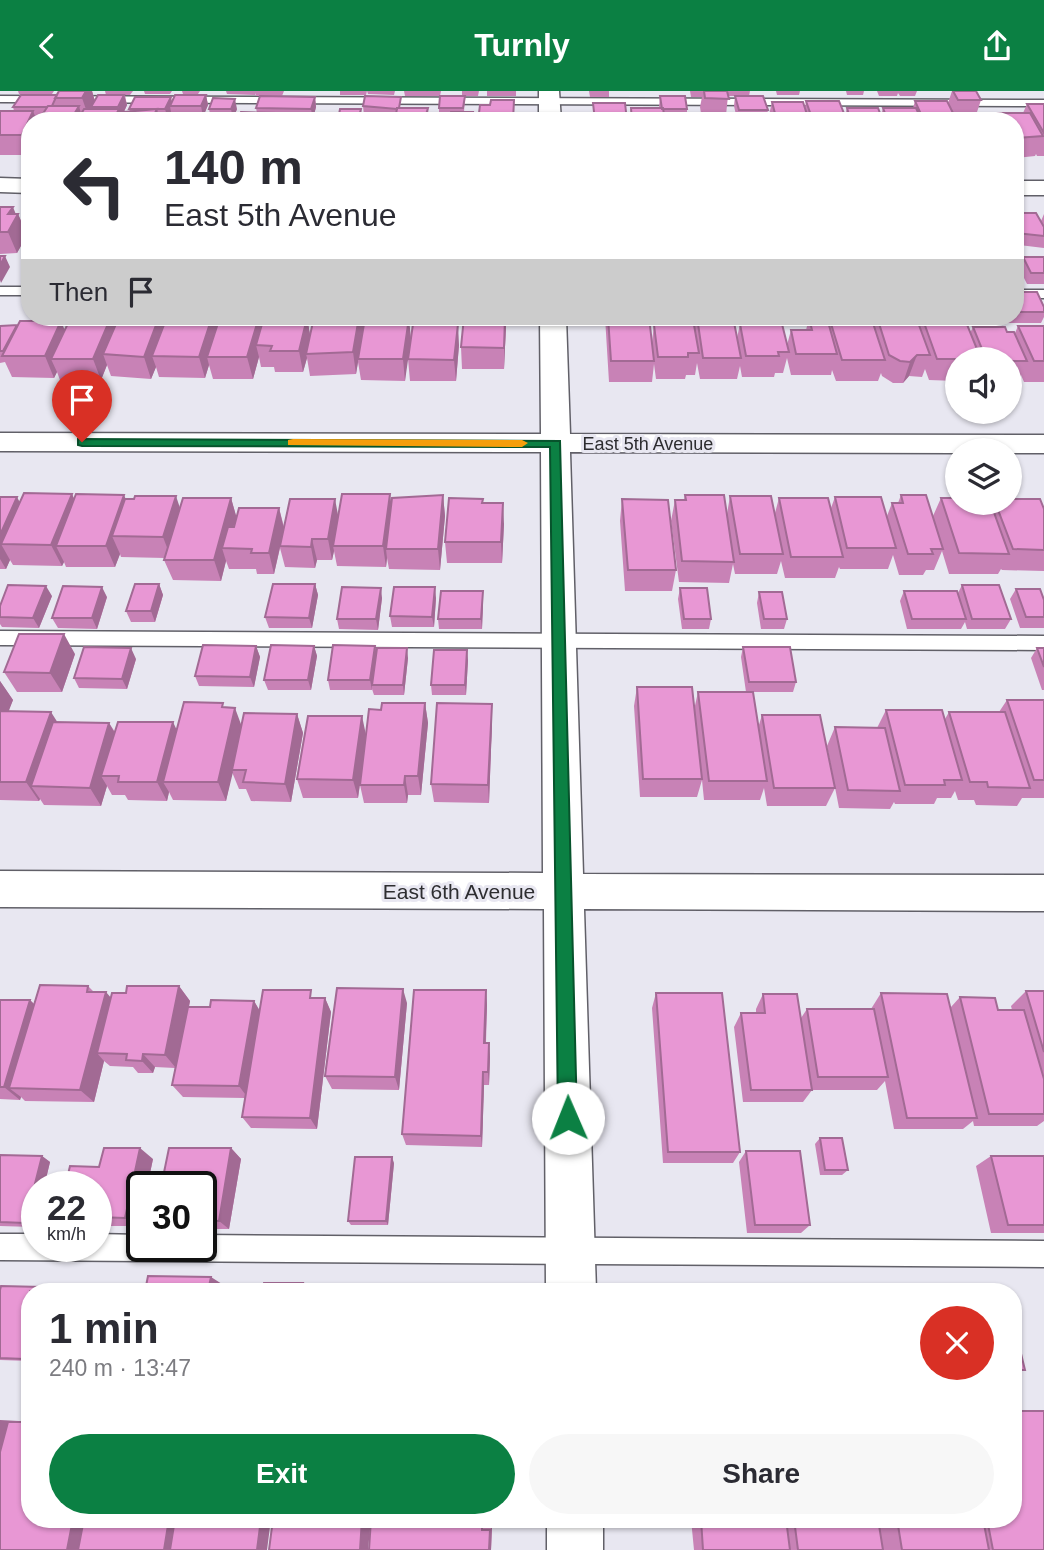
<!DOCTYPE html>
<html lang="en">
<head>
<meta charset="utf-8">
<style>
	body { margin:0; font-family:Helvetica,sans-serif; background:#f7f7f7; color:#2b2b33; height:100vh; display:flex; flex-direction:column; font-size:26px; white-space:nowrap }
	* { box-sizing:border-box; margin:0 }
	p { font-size:23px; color:#7c7c81 }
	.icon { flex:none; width:38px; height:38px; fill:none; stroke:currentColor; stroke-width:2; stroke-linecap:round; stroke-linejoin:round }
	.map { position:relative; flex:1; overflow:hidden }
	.panel { position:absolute; left:21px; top:1192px; width:1001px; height:245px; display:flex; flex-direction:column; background:#fff; border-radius:28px; box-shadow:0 2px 5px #0004 }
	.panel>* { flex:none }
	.top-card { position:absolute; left:21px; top:21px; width:1003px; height:214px; border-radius:28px; box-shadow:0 2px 5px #0004; background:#fff; color:#2b2b33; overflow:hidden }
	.controls { position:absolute; left:945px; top:256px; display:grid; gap:14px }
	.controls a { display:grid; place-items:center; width:77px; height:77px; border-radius:50%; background:#fff; box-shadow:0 2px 5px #0004; font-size:35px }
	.speed { position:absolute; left:21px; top:1080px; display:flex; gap:14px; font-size:35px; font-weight:700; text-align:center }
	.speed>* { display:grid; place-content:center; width:91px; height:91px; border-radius:50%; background:#fff; box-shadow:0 2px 5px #0004; line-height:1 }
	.speed small { font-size:18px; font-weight:400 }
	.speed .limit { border:4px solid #111; border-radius:10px; background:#fff; color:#111 }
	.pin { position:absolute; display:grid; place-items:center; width:60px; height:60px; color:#fff; margin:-72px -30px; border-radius:50% 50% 50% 0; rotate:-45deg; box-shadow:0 0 7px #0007 }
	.pin .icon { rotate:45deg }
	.me { position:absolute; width:77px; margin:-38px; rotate:359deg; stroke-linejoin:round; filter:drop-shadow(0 0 5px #0008) }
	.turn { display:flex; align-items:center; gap:24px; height:147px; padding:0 28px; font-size:32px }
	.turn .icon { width:91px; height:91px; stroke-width:2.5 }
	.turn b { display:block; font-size:49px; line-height:60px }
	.then { display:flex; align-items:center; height:66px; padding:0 28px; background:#0003; gap:14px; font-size:26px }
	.round { display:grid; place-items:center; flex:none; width:74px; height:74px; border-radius:37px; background:#f7f7f7 }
	.head { display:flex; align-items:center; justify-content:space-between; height:119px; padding:0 28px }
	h1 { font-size:42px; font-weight:700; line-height:52px }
	.action { display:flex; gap:14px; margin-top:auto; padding:14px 28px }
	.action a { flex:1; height:80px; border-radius:42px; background:#0b8043; color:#fff; font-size:28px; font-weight:700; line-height:80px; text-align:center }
	.action a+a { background:#f7f7f7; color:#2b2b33 }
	header { display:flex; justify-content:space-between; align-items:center; height:91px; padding:0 28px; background:#0b8043; color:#fff; font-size:32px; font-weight:700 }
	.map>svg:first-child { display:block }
</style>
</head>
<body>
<header><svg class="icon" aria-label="back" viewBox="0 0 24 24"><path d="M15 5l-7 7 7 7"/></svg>Turnly<svg class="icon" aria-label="share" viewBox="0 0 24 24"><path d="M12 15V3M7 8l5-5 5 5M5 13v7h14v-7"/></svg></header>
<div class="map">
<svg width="1044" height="1459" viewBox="0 0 1044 1459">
	<rect width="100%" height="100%" fill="#e8e7f1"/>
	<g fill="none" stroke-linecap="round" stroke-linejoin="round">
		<g stroke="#616068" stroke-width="3">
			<path id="lane" d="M0,5L1044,9V15L0,11Z
				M0,196H30V204H0Z
				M1015,199H1044V207H1015Z
				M0,540L1044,545V559L0,554Z
				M0,1143H37V1155H96V1143L142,1144V1155H201V1144L1044,1150V1176L0,1169Z"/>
		</g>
		<g stroke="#616068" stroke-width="3">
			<path id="street" d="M539,0H559L561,30H539Z
				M0,87L30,88V102L0,101Z
				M1015,90H1044V104H1015Z
				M540,226H566L570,343L1044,344V362H1010V359H957V362L570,361L583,783L1044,784V820L584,818L596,1200H546L544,818L0,816V780L543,782L541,361L0,360V342L541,343Z
				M547,1428H603V1459H547Z"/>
		</g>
		<use href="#lane" fill="#fff" fill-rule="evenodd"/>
		<use href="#street" fill="#fff" fill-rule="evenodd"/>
	</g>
	<path fill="#c882b6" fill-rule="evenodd" d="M18,0H54L52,3H19Z
		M60,0H92L95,10L106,4L105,0H133L130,4H125L127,14L124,21H130L129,18L206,4L208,14L203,26L196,25L197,30H38L40,26H36L37,30H30V64H0V20H14L13,16L57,4Z
		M144,0H172L170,3H145Z
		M182,0H200L198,3H183Z
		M226,0H284L282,5H256L255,2V4L227,3Z
		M340,0H367L366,4H340Z
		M367,0H395L394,4L368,3Z
		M404,0H441L440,5H462V0H479L478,5H465L464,21H473V30H441V27H439V17L440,5H405Z
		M487,0H516V5H487Z
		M589,0H609V6H590Z
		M690,0H750L749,5L768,19L767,24H769L772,11L805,17L806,10L845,25L847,17L881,25L883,17H913L915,10L948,12L952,0H976L981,9L976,24L983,29H994L996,22H1023L1027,13H1044V65H1037L1036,63L1035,65L1015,67V30H735L736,24L734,15L735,5H728L726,24L732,30H668V28H665V30H630L631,17H659L660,5L687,18V23L702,29L700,16L702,6H691Z
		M776,0H800L799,4H777Z
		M846,0H864L863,4H847Z
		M877,0H917L915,5H900L898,2L897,5H879Z
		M315,6L316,16L314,23H316L317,30H278V28H276V30H238L257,22L256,17Z
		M363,15L402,17L429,30L364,25Z
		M209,18H237L233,28H211Z
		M0,116L16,123H18L26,141L30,134V160L25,161L22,153L17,162L0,163Z
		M1015,122L1041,130L1044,123V157L1019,154L1015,165Z
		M1023,166H1044V193H1027L1019,177Z
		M1015,201L1044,216V226L1041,232H1007L1005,226H1015Z
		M36,226H70L68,229H37Z
		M71,226H163L165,231L219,227L220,226H261L262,232L264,226H307L310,245L314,226H362L363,237L366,226H410L409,228L405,290L361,289L358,271L356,283L310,285L307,267L303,281H275L274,276H261L259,266L253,288H213L209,274L205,287L159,286L156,276L151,288L111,285L107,274L101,289H60L57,281L54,287L12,286L5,271L0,272V235L64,239Z
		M430,226H462V230H430Z
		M605,226H671L670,232H650L652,251L654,234H694L696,226H757L756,230L787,254L791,239H806L809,227L827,228L828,226H916L919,234L922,226H1000L998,233H966L970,242L973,236L1015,242L1018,235H1044V291H1024L1021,284L1017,292H1010V268H957V290L929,289L925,278L922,286L909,285L903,292H893L882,285L881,282L878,290H836L832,279L831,284H791L787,267L783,282H775L774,286H742L740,275L737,288H700L697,272L695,284H686L685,288H656L654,273L652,291H609ZM734,231H754L740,233L737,247Z
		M775,226H803L802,232H777Z
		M506,233L504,278H462L461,256Z
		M459,254L456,290H410L408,268Z
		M72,403L74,408H126L180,417L231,407L236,425L279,417L284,436L338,424L391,415L443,404L445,425L440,479L389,478L387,467L386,476L337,475L334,460L332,469H317L315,477L285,476L280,457L274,483H257L256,478H229L226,470L221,490L173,489L164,469L165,467L121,466L120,463L115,476H66L64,471L62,475L13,474L10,469L6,478H0V406L20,411Z
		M685,404L727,423L730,405L775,422L779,407L831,417L835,406L887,425L892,412H898L901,404L933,425L941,407L981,416H989L992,411H1010L1044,418V480L1002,479L1001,478L998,483H949L942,460L934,479H926L923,484H899L893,464L888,478H840L839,476L835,487H785L781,470L777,483H735L733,473L729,492L679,491L671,430L675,409H684Z
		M483,408V412L504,433L502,472H447L445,451Z
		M622,408L676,479L672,500H625L620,430Z
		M159,493L163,504L155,531H131L126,520Z
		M315,493L318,504L312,537H269L265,526Z
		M962,494L1011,528L1005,538H967L965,531L961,538H907L900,510L904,500L958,502Z
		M680,497L711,528L709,538H682L678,508Z
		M1016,498L1044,509V537H1020L1010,508Z
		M759,501L787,528L784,538H761L757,512Z
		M52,505L39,537L2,536L0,533V515Z
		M107,506L97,538L58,537L52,527Z
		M382,507L378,539L339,538L337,528Z
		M436,507L434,536H392L390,525Z
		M483,511L482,538H439L438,528Z
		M256,555L260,566L254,596L199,595L195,585Z
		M314,555L317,565L311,599H268L264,589Z
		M375,555L376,562L408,567L404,604H374L372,598V599H330L328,589Z
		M743,556L796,591L793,601H746L741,566Z
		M1037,557H1044V599H1042L1031,567Z
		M75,563L62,601H17L4,581Z
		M136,568L127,598L79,597L74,587Z
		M468,569L466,604H432L431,594Z
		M0,590L13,609L8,620L57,631L109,632L115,641L177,639L224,616L241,634L297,623L303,642L291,711L251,710L246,698H239L232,681L226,710L173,709L169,701L167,710L128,709L125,704H112L107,695L101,715L44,714L40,708L39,710L0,709Z
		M637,596L694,619L698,601L758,637L762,624L835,697L826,715H767L764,697L760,709H704L702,689L697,706H640L634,615Z
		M1007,609H1044V707H1022L1017,715L976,714L974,709H958L955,700L951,707H937L934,713H895L894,711L890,718L839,717L827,655L835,636L877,637L886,619L945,628L949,621H999Z
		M425,612L428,632L421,704H408L407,712H364L360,694L358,707H303L297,688L366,644L381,619Z
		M492,632L489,712L434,711L431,693Z
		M88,895L94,901L111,907L126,902L179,895L190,910L189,916H210L254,910L260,920L314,907H325L331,921L317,1038L251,1037L242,1026L245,1007L183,1006L172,994L175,977L155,976L153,982H138L133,976L110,975L104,970L94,1011L25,1010L21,1006L20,1009L0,1008V909H30L34,913Z
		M486,899L487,914L486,952H489L490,966L489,994H484L482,1056L406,1054L402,1043Z
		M1026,900H1044V1030L1037,1035H974L973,1030L963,1038H894L885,990L877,999H812L803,1011H743L734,936L741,922H756V918L763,903L801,927L807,918H871L881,902L951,916L960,906L998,919H1012L1011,915Z
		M656,902L740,1061L733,1072H663L652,917Z
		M407,912L399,999L332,998L325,985Z
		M820,1047L848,1079L842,1084H820L815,1053Z
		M231,1057L241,1068L229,1138H201V1096Z
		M746,1060L810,1134L801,1142H747L739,1071Z
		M0,1064L42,1065L50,1071L44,1096H37L33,1136L0,1135Z
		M991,1065H1044V1142H991L976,1075Z
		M153,1068L139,1135H96V1096L99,1076Z
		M394,1072L388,1134H351L348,1130Z
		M0,1199H51L30,1200V1270L0,1269Z
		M371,1428H484V1436H492L491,1459Z
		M691,1428H1013L1044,1459H694Z"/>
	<path fill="#a26a94" d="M86,0H92L96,14L91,16L93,20L89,27L82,7Z
		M124,4L127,14L121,27L122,30H113Z
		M206,4L208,14L203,26L201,15Z
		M171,6L173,15H170L171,21L168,28L165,18Z
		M315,6L316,16L313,28L311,18Z
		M235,8L237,18L233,28L231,18Z
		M79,15L83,30H70Z
		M428,17L429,30H424Z
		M157,18L160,30H151Z
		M361,18L362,28V30H358Z
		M33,20L37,30H30V43H29L30,46V64L22,44Z
		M13,116L17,126L18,123L27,144L21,150L22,153L17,162L8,141V123Z
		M5,165L10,176L1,192L0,189V174Z
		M111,226H112L119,245L103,263L107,274L101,289L93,268Z
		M159,226H163L168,242L152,265L156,276L151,288L144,266Z
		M212,226H219L221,235L207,266L209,274L205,287L199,266Z
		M257,226H261L265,243L256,254L259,266L253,288L247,266Z
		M306,226H307L311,249L306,263L307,267L303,281L299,260L306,229Z
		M357,226H362L364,240L358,268V271L356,283L353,261Z
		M505,226L506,233L504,278V257Z
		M409,227L411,248L405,290L403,268Z
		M61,230L70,252L51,268L57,281L54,287L45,265Z
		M458,233L459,254L456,290L454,269Z
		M917,264L909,285L903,292L910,271Z
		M72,403L81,424L56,455L64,471L62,475L51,454Z
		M390,403L393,425L386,458L387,467L386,476L383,455Z
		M124,404L133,425L112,445L120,463L115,476L106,455Z
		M443,404L445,425L440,479L438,458Z
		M176,405L183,426L171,467L163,446Z
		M17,406L28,427L1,453L10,469L6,478L0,468V444Z
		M231,407L237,428L222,457L226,470L221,490L214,469Z
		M335,408L339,429L333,455L334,460L332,469L328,448Z
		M503,412L504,433L502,472L501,451Z
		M279,417L284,438L274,483L269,462Z
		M312,448L317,469L315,477L311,456Z
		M159,493L163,504L155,531L151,520Z
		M315,493L318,504L312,537L309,527Z
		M46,495L52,505L39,537L33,527Z
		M102,496L107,506L97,538L92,527Z
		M435,496L436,507L434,536L432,526Z
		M381,497L382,507L378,539L376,528Z
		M483,500V511L482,538L481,528Z
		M64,543L75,563L62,601L50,582Z
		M256,555L260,566L254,596L250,586Z
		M314,555L317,565L311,599L308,589Z
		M375,555L377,565L372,594V599L370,589Z
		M131,557L136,568L127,598L122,588Z
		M407,557L408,567L404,604L403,594Z
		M467,559L468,569L466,604L465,594Z
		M0,590L13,609L0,643Z
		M425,612L428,632L421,704L418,685Z
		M492,613V632L489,712L488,694Z
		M235,617L242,636L232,679L233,681L226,710L218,691Z
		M51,621L63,640L31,695L40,708L39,710L26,691Z
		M297,623L303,642L291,711L285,693Z
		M362,625L366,644L358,707L353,689Z
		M173,631L182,650L163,691L169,701L167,710L157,691Z
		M109,632L120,651L101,685L107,695L101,715L90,697Z
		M405,685L408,704L407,712L404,694Z
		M179,895L190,910L176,977L165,964Z
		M403,898L407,912L399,999L395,986Z
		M486,899L487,914L485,966L484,952Z
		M106,901L118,915L97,962L104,970L94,1011L80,999Z
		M325,907L331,921L317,1038L310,1027Z
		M30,909L45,924L9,997L21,1006L20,1009L4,996Z
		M254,910L262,924L248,1007L239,995Z
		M489,952L490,966L489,994L488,981Z
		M143,963L155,976L153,982L142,970Z
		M483,981L484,994L482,1056L481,1045Z
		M140,1057L153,1068L147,1096H142V1120L139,1135L125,1127Z
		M231,1057L241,1068L229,1138L219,1130Z
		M42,1065L50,1071L44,1096H37V1124L33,1136L25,1132Z
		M392,1066L394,1072L388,1134L386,1130Z
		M211,1186L222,1193L221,1200H208Z
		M303,1192L307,1195L306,1200H301Z
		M42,1196L51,1199V1200H41Z
		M125,1196L133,1199L132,1200H125Z
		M30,1247V1269L25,1268Z
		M0,1329L19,1330L0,1405Z
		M73,1428H91L84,1459H67Z
		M169,1428H183L177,1459H164Z
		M261,1428H271L267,1459H257Z
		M362,1428H371L368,1459H360Z
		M492,1436L491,1459H489L490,1439Z"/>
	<path fill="#e897d4" stroke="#a26a94" stroke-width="2" d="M59,0H86L82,7H55Z
		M704,0H727L729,8L705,7Z
		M953,0H976L981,9H958Z
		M21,4H57L52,15H48L47,16H13Z
		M98,4H124L118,16H91Z
		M175,4H206L201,15H170Z
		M260,5L315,6L311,18L256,17Z
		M365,5L401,6L399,17H397V18L363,15Z
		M440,5H465L463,17H439Z
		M660,5H685L687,18H662Z
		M735,5H763L768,19H739Z
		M135,6H171L165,18H129Z
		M213,7L235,8L231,18H209Z
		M491,9H514L513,30H478L480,14H490Z
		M806,10H839L847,30H813Z
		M915,10H947L957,30H924Z
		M772,11H803L809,30H777Z
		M593,12H625L627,30H595Z
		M1027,13H1044V42Z
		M48,15H79L70,30H38Z
		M397,17H428L424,30H395Z
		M631,17H663L665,30H632Z
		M847,17H878L883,30H851Z
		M883,17H916L922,30H888Z
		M84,18H119L113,30H77Z
		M157,18L151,30H119L124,21Z
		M340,18H361L358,29H338Z
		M0,20H33L22,44H0Z
		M241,21L275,22L272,30H238Z
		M451,21H473L472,30H441L442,24H450Z
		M280,22L316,23L314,30H278Z
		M703,22L731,25L732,30H704Z
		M996,22H1030L1043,45L1015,47V30H1000Z
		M161,23H195L192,30H158Z
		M669,23H701L702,30H670Z
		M736,24H771L772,30H737Z
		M962,24H980L983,29L995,30H964Z
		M376,25H395V30H375Z
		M0,116H13L8,123H18L8,141H0Z
		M1015,122H1036L1044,136V145L1015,142Z
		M30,134V149L21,150Z
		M1015,146L1019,154H1015Z
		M0,165H5L0,174Z
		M1023,166H1044V182H1031Z
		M1015,201H1037L1044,216V221H1015Z
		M71,226H111L93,268H51Z
		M119,226H159L144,266L103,263Z
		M167,226H212L199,266L152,265Z
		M220,226H259L247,266H207Z
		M264,226H291V227H307L299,260H270L272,255L256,254Z
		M314,226H359L353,261L306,263Z
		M464,226H505L504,257L461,256Z
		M608,226H649L654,270H611Z
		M697,226H733L741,267H703Z
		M829,226H871L885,269H842Z
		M877,226H916L930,264H917L910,271L900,270L889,264Z
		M922,226H964L981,268H937Z
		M365,227H409L403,268H358Z
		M809,227H827L837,263H796L791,239H812Z
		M20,230H61L45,265H2Z
		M759,230L760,233H782L789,261H778L779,265H746L740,233Z
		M413,233H458L454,269L408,268Z
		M17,234L3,260H0V235Z
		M654,234H694L699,262H688V266H658Z
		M1018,235H1044V270H1034Z
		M973,236H1005L1007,241H1014L1027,270H1010V268H986Z
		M24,402L72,403L51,454L1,453Z
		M76,403L124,404L106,455H56Z
		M342,403H390L383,455H333Z
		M443,404L438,458H386L392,407Z
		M685,404H724L734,471L682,470L675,409H686Z
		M901,404H926L943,458H931L933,463H908L892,412H903Z
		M135,405H176L163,446L112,445L125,408H134Z
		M730,405H771L783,463H740Z
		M0,406H17L0,444Z
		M835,406H881L896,457H847Z
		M183,407H231L214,469H164Z
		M449,407L483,408L482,412H503L501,451H445Z
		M779,407H828L843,466H791Z
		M941,407H957V411H979L981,416H992L1009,463L959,462Z
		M290,408H335L328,448H312L311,456L280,455Z
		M622,408L668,409L676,479H628Z
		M1010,408H1040L1044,418V459L1013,458L995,411H1010Z
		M239,417H279L269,462H251L252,458L222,457L228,436H234Z
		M135,493H159L151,520H126Z
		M273,493H315L309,527L265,526Z
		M8,494L46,495L33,527L0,526V515Z
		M962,494H999L1011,528H972Z
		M63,495L102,496L92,527H52Z
		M342,496L381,497L376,528H337Z
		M394,496H435L432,526L390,525Z
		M680,497H707L711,528H684Z
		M1016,498H1040L1044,509V526H1026Z
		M441,500H483L481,528H438Z
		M904,500H957L966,528H912Z
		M759,501H782L787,528H764Z
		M19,543H64L50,582L4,581Z
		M203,554L256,555L250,586L195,585Z
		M271,554L314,555L308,589H264Z
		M333,554L375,555L370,589H328Z
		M84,556L131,557L122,588L74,587Z
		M743,556H790L796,591H749Z
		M377,557H407L403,594H372Z
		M1037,557H1044V576Z
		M434,559H467L465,594H431Z
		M637,596H692L702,688H643Z
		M698,601H753L767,690H709Z
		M1007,609H1044V689H1034Z
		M184,611L223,612L222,616L235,617L218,691H163Z
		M382,612H425L418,685H405L404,694H360L369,618L381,619Z
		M437,612L492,613L488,694L431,693Z
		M886,619H942L962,689H944L945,694H905Z
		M0,620L51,621L26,691H0Z
		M949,621H1005L1030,697L988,696L987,691H970Z
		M244,622L297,623L285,693L243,691L246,679H232Z
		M762,624H820L835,697H774Z
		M308,625H362L353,689L297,688Z
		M53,631L109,632L90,697L31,695Z
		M118,631H173L157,691H118L119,685H101Z
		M835,636L885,637L900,700L848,699Z
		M40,894L88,895L87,901H106L80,999L9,997Z
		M127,895H179L165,964L143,963L142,970L126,969L127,963L97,962L112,902H126Z
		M337,897L403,898L395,986L325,985Z
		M263,899H311L310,907H325L310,1027L242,1026Z
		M414,899H486L484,952H489L488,981H483L481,1045L402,1043Z
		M1026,900H1044V961Z
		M656,902H722L740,1061H668Z
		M881,902L947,903L977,1027H907Z
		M763,903H797L812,999H751L741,922H765Z
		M960,906L995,907L998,919H1024L1044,988V1023H989Z
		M0,909H30L4,996H0Z
		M211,909L254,910L239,995L172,994L188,916H210Z
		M807,918H874L888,986H818Z
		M820,1047H842L848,1079H825Z
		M104,1057H140L125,1127L96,1126V1096H65L70,1075L99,1076Z
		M169,1057H231L219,1130L201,1129V1096H161Z
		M746,1060H800L810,1134H755Z
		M0,1064L42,1065L25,1132L0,1131Z
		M991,1065H1044V1134H1008Z
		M355,1066H392L386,1130H348Z
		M148,1185L211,1186L208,1200H145Z
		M264,1192H303L301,1200H262Z
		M1,1195L42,1196L41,1200H30V1247L25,1268L0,1267V1199Z
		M73,1195L125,1196V1200H72Z
		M1013,1230L1025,1279H1013Z
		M1013,1320H1044V1459H993L987,1428H1013Z
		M8,1331H30V1428H73L67,1459H0V1361Z
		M84,1428H169L164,1459H78Z
		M175,1428H261L257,1459H170Z
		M273,1428H362L360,1459H269Z
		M371,1428H482V1439H490L489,1459H369Z
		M701,1428H786L790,1459H703Z
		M794,1428H878L883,1459H798Z
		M897,1428H983L989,1459H902Z"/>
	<path fill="#0b8043" stroke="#07532c" stroke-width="2" d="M78,348L560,350L577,1027L574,1034L568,1037L561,1034L558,1027L550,356L82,355L78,354Z"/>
	<path fill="#f59e0b" d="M293,348L522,349L528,352L522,356L288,354V349Z"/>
	<g text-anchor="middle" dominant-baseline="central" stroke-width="6" stroke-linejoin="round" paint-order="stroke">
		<g font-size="18" fill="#2d2d30" stroke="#e8e7f1">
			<text x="648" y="353">East 5th Avenue</text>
		</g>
		<g font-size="21" fill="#2d2d30" stroke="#e8e7f1">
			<text x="459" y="800">East 6th Avenue</text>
		</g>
	</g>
</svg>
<div class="controls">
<a><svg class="icon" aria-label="sound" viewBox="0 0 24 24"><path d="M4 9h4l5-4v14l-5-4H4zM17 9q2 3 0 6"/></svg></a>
<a><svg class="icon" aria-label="layers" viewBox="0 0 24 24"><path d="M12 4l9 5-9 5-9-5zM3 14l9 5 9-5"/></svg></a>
</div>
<div class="speed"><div>22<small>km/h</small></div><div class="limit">30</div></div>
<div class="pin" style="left:82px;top:351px;background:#d93025"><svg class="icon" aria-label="arrive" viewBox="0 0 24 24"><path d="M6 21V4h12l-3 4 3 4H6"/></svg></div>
<svg class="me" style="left:568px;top:1027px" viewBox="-20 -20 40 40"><circle r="19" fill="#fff"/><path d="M0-13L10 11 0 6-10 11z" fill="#0b8043"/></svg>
<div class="top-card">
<div class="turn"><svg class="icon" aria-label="left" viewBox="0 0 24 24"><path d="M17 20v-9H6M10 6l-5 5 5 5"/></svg><div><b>140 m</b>East 5th Avenue</div></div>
<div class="then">Then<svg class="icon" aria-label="arrive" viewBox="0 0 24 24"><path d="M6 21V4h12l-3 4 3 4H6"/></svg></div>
</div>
<section class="panel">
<div class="head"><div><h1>1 min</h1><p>240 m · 13:47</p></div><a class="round" style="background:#d93025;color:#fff"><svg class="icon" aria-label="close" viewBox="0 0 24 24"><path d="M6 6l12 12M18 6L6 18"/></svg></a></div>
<div class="action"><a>Exit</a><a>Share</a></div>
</section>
</div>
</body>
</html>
